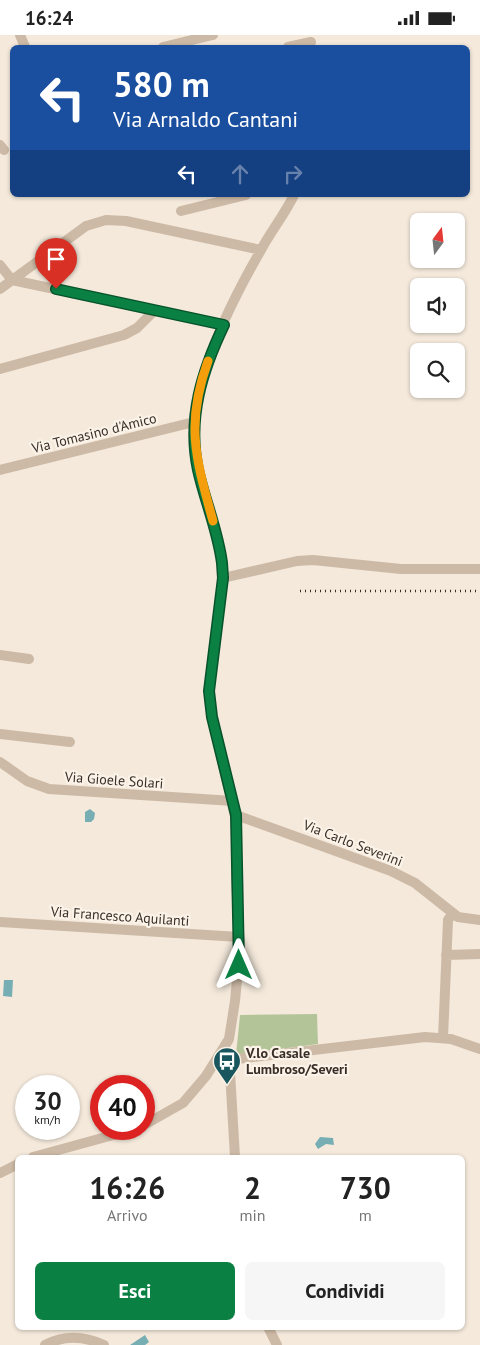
<!DOCTYPE html>
<html lang="it">
<head>
<meta charset="utf-8">
<style>
	body { margin:0; font-family:"PT Sans",sans-serif; background:#f6f6f6; color:#222; height:100vh; display:flex; flex-direction:column; font-size:19px; white-space:nowrap }
	* { box-sizing:border-box; margin:0 }
	p { font-size:16px; color:#767676 }
	.icon { flex:none; width:28px; height:28px; fill:none; stroke:currentColor; stroke-width:2; stroke-linecap:round; stroke-linejoin:round }
	.map { position:relative; flex:1; overflow:hidden }
	.panel { position:absolute; left:15px; top:1120px; width:450px; height:175px; display:flex; flex-direction:column; background:#fff; border-radius:8px; box-shadow:0 1px 4px #0004 }
	.panel>* { flex:none }
	.hud { position:absolute; left:10px; top:10px; width:460px; height:152px; border-radius:8px; box-shadow:0 1px 4px #0004; background:#1a4fa0; color:#fff; overflow:hidden }
	.needle { width:32px; rotate:15deg }
	.buttons { position:absolute; left:410px; top:178px; display:grid; gap:10px }
	.buttons a { display:grid; place-items:center; width:55px; height:55px; border-radius:8px; background:#fff; box-shadow:0 1px 4px #0004; font-size:25px }
	.speed { position:absolute; left:15px; top:1040px; display:flex; gap:10px; font-size:25px; font-weight:700; text-align:center }
	.speed>* { display:grid; place-content:center; width:65px; height:65px; border-radius:50%; background:#fff; box-shadow:0 1px 4px #0004; line-height:1 }
	.speed small { font-size:12px; font-weight:400 }
	.speed .limit { border:8px solid #d22; background:#fff; color:#111 }
	.pin { position:absolute; display:grid; place-items:center; width:42px; height:42px; color:#fff; margin:-51px -21px; border-radius:50% 50% 50% 0; rotate:-45deg; box-shadow:0 0 5px #0007 }
	.pin .icon { rotate:45deg }
	.me { position:absolute; width:55px; margin:-28px; rotate:0deg; stroke-linejoin:round; filter:drop-shadow(0 0 4px #0008) }
	.turn { display:flex; align-items:center; gap:18px; height:105px; padding:0 20px; font-size:22px }
	.turn .icon { width:65px; height:65px; stroke-width:2.5 }
	.turn b { display:block; font-size:35px; line-height:42px }
	.lanes { display:flex; align-items:center; height:48px; padding:0 20px; background:#0003; justify-content:center; gap:25px; direction:ltr }
	.lanes .off { opacity:.35 }
	.eta { display:flex; justify-content:space-evenly; align-items:center; height:85px; text-align:center }
	.eta b { font-size:30px; font-weight:600; line-height:35px }
	.primary-button { display:flex; gap:10px; margin-top:auto; padding:10px 20px }
	.primary-button a { flex:1; height:58px; border-radius:8px; background:#0b8043; color:#fff; font-size:20px; font-weight:600; line-height:58px; text-align:center }
	.primary-button a+a { background:#f6f6f6; color:#222 }
	.status { display:flex; justify-content:space-between; align-items:center; height:35px; padding:0 25px; background:#fff; direction:ltr }
	.status svg { height:14px; fill:currentColor }
	.map>svg:first-child { display:block }
</style>
</head>
<body>
<div class="status"><b>16:24</b><svg viewBox="0 0 49 12"><path d="M0 12V9h3v3zM5 12V6h3v6zM10 12V3h3v9zM15 12V0h3v12zM26 1h20v11H26zM47 4h2v5h-2z"/></svg></div>
<div class="map">
<svg width="480" height="1310" viewBox="0 0 480 1310">
	<rect width="100%" height="100%" fill="#f4e9db"/>
	<path fill="#b4c499" d="M317,979L318,1009L236,1020L240,980Z"/>
	<path fill="#77aeb4" d="M90,774L95,778L94,784L91,787H85V777Z
		M4,945H13L12,962L3,961Z
		M320,1102L333,1103L334,1110L326,1109L318,1114L315,1109Z
		M145,1300L149,1307L145,1310H130Z"/>
	<g fill="none" stroke-linecap="round" stroke-linejoin="round">
		<path stroke="#cdbaa6" stroke-width="10" d="M20,0L25,12
			M163,12L213,0
			M288,12L311,7
			M0,110L4,115
			M181,176L246,160
			M0,230L12,245
			M12,245L224,290
			M0,254L86,191L106,185L126,186L261,215
			M0,334L124,300L137,293L155,275
			M0,435L194,387
			M223,543L297,526L313,525L401,534H480
			M0,620L29,624
			M0,699L70,707
			M0,727L27,746L49,754L233,766
			M236,780L391,836L415,848L458,882L480,885
			M0,887L239,902
			M446,920L480,919
			M443,1003L448,885L453,878
			M229,1020L235,1122
			M229,1025L425,1002L451,1004L480,1014
			M144,1090L183,1068L206,1041L229,1004L235,966L240,914L236,844V786L212,682L209,656L223,543L222,528C217,488 198,450 194,410C189,349 231,267 261,215C271,196 285,179 294,160
			M33,1122L135,1094
			M0,1138L18,1129
			M268,1292L277,1310
			M45,1310C64,1300 84,1301 104,1310"/>
		<path stroke="#382e27" stroke-width="2.5" stroke-dasharray="1 4" stroke-linecap="butt" d="M300,556H480"/>
	</g>
	<g fill="none" stroke-linecap="round" stroke-linejoin="round">
		<g stroke="#07532c" stroke-width="12">
			<path id="route" d="M56,254L224,290C202,336 187,383 198,435C205,466 218,496 222,528L223,543L209,656L212,682L236,780L239,930"/>
		</g>
		<use href="#route" stroke="#0b8043" stroke-width="9"/>
		<path stroke="#f59e0b" stroke-width="9" d="M208,326C185,389 196,424 213,486"/>
	</g>
	<defs>
		<g id="bus-pin" transform="scale(1.4375)"><path d="M0 17L-7.5 6A9.5 9.5 0 1 1 7.5 6Z" fill="#19565e" stroke="#fbf3e8"/><path d="M-5-6H5V4H4V6H2V4H-2V6H-4V4H-5ZM-3.5-4V0h7V-4ZM-3.5 1.2v1.5H-2V1.2ZM2 1.2v1.5H3.5V1.2Z" fill="#fff"/></g>
	</defs>
	<g fill-rule="evenodd">
		<use href="#bus-pin" x="227" y="1026"/>
	</g>
	<g text-anchor="middle" dominant-baseline="central" stroke-width="4.5" stroke-linejoin="round" paint-order="stroke">
		<g font-size="14" fill="#382e27" stroke="#fbf3e8">
			<text transform="translate(94 398) rotate(-14)">Via Tomasino d'Amico</text>
			<text transform="translate(114 745) rotate(4)">Via Gioele Solari</text>
			<text transform="translate(353 808) rotate(21)">Via Carlo Severini</text>
			<text transform="translate(120 881) rotate(4)">Via Francesco Aquilanti</text>
		</g>
		<g font-size="14" font-weight="bold" fill="#382e27" stroke="#fbf3e8" text-anchor="start">
			<text x="246" y="1018">V.lo Casale<tspan x="246" dy="16">Lumbroso/Severi</tspan></text>
		</g>
	</g>
</svg>
<div class="buttons">
<a><svg class="needle" viewBox="-14 -14 28 28"><path d="M0-13l5 13h-10z" fill="#e53935"/><path d="M0 13l5-13h-10z" fill="#767676"/></svg></a>
<a><svg class="icon" aria-label="sound" viewBox="0 0 24 24"><path d="M4 9h4l5-4v14l-5-4H4zM17 9q2 3 0 6"/></svg></a>
<a><svg class="icon" aria-label="search" viewBox="0 0 24 24"><circle cx="10" cy="10" r="6"/><path d="M15 15l6 6"/></svg></a>
</div>
<div class="speed"><div>30<small>km/h</small></div><div class="limit">40</div></div>
<div class="pin" style="left:56px;top:254px;background:#d93025"><svg class="icon" aria-label="arrive" viewBox="0 0 24 24"><path d="M6 21V4h12l-3 4 3 4H6"/></svg></div>
<svg class="me" style="left:239px;top:930px" viewBox="-20 -20 40 40"><path d="M0-17L14 15 0 8-14 15z" fill="#0b8043" stroke="#fff" stroke-width="4"/></svg>
<div class="hud">
<div class="turn"><svg class="icon" aria-label="left" viewBox="0 0 24 24"><path d="M17 20v-9H6M10 6l-5 5 5 5"/></svg><div><b>580 m</b>Via Arnaldo Cantani</div></div>
<div class="lanes"><svg class="icon" aria-label="left" viewBox="0 0 24 24"><path d="M17 20v-9H6M10 6l-5 5 5 5"/></svg><svg class="icon off" aria-label="ahead" viewBox="0 0 24 24"><path d="M12 20V5M6 11l6-6 6 6"/></svg><svg class="icon off" aria-label="right" viewBox="0 0 24 24"><path d="M7 20v-9h11M14 6l5 5-5 5"/></svg></div>
</div>
<section class="panel">
<div class="eta">
<div><b>16:26</b><p>Arrivo</p></div>
<div><b>2</b><p>min</p></div>
<div><b>730</b><p>m</p></div>
</div>
<div class="primary-button"><a>Esci</a><a>Condividi</a></div>
</section>
</div>
</body>
</html>
